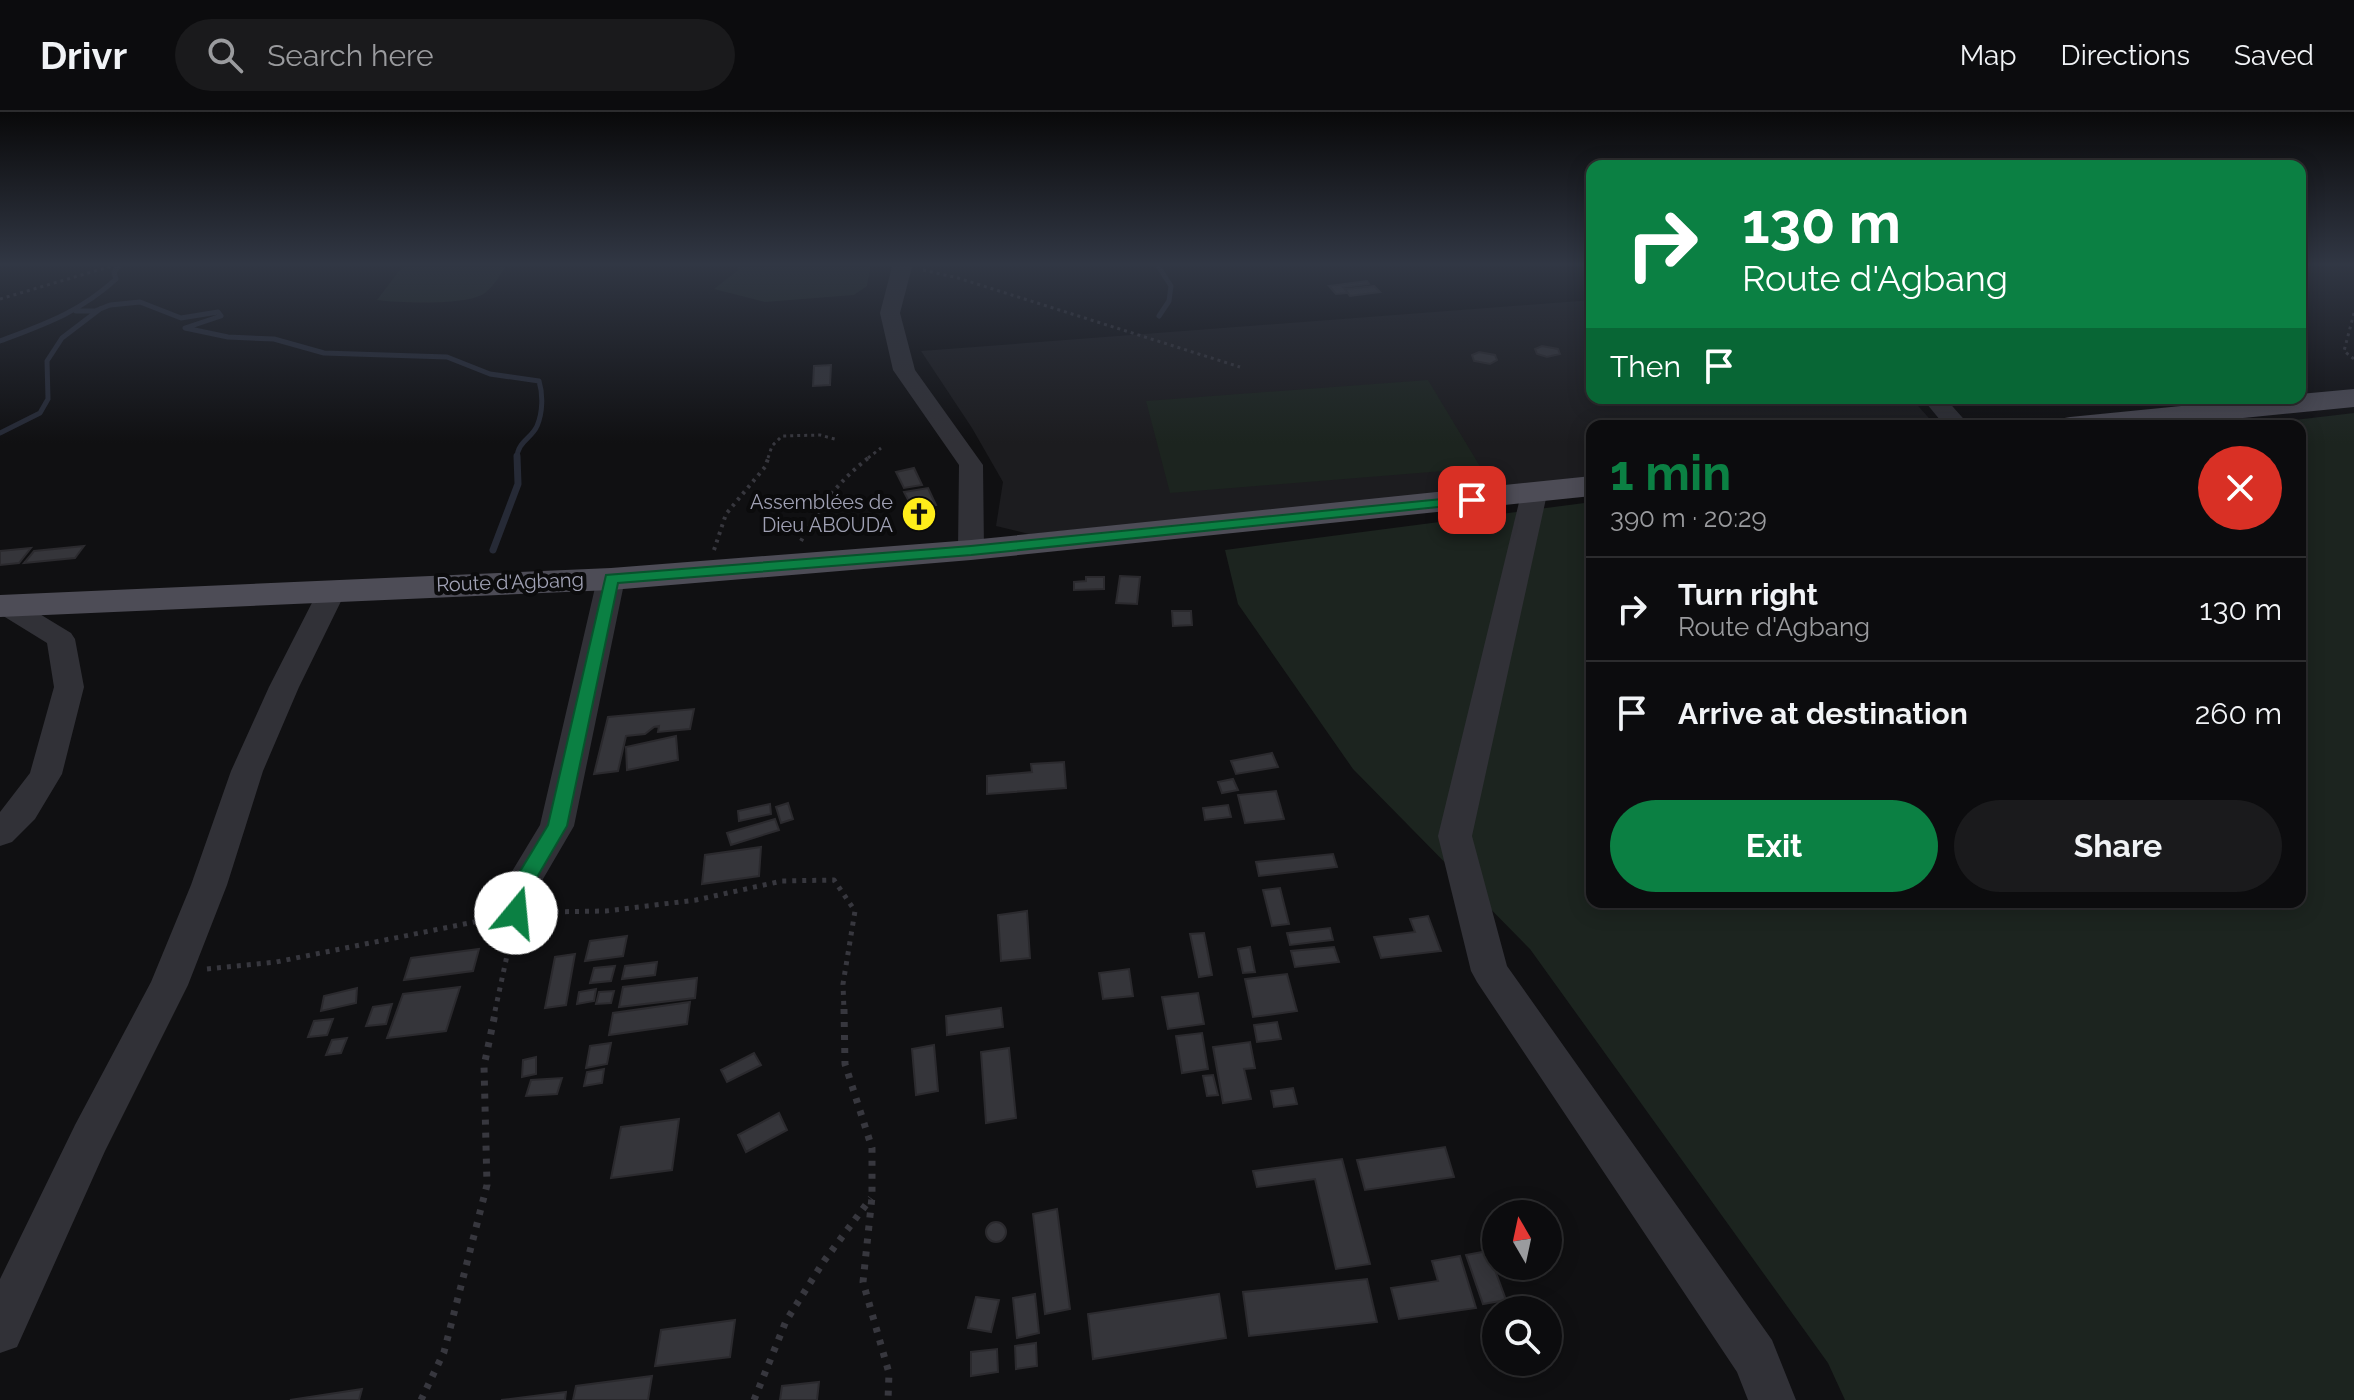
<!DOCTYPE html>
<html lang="en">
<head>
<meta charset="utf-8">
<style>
	body { margin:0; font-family:Raleway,sans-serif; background:#1a1a1c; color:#f1f3f6; height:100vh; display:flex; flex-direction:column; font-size:30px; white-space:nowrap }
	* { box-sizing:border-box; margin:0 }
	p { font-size:26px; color:#9a9b9e }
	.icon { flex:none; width:44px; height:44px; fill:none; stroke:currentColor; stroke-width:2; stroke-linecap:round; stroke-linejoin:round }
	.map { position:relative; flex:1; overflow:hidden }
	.details { position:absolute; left:1586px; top:308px; width:720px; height:488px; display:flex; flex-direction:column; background:#0c0c0e; border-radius:16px; box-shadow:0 4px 20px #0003,0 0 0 2px #2c2c2e }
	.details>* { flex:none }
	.guide { position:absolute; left:1586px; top:48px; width:720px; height:244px; border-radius:16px; box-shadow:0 4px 20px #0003,0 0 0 2px #2c2c2e; background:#0b8043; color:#fff; overflow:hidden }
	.needle { width:52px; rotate:351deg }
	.controls { position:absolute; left:1482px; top:1088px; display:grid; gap:16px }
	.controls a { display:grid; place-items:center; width:80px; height:80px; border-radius:50%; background:#0c0c0e; box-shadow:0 4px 20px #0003,0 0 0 2px #2c2c2e; font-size:40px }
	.pin { position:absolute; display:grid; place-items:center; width:68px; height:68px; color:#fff; margin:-34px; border-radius:16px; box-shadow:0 4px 12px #0006 }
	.me { position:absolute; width:88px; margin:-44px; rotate:17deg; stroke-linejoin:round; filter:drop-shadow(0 0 6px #0008) }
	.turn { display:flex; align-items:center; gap:28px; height:168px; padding:0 24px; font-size:36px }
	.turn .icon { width:104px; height:104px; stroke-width:2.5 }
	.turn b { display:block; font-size:56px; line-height:68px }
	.then { display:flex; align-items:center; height:76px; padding:0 24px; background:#0003; gap:16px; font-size:30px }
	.round { display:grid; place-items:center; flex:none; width:84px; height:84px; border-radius:42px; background:#1a1a1c }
	.summary { display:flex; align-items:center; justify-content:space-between; height:136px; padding:0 24px }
	h1 { font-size:48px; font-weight:700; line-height:60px; color:#0b8043 }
	.cta { display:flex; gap:16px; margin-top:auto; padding:16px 24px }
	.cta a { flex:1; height:92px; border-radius:48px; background:#0b8043; color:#fff; font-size:32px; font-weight:700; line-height:92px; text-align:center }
	.cta a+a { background:#1a1a1c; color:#f1f3f6 }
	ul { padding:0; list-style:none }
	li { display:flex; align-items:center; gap:24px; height:104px; padding:0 24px; border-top:2px solid #2c2c2e }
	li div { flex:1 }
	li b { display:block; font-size:30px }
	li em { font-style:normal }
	header { display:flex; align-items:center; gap:48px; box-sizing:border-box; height:112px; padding:0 40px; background:#0c0c0e; border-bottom:2px solid #2c2c2e }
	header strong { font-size:38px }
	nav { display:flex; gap:44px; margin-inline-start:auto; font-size:28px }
	.search { width:560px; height:72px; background:#1a1a1c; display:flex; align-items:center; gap:20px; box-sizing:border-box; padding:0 28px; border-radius:44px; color:#9a9b9e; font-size:30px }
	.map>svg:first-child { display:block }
</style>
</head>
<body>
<header>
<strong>Drivr</strong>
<div class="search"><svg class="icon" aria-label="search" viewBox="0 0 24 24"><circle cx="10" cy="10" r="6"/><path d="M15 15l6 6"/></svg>Search here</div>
<nav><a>Map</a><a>Directions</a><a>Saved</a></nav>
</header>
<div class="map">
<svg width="2354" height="1288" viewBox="0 0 2354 1288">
	<rect width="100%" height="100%" fill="#101012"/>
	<path fill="#1c1c1f" d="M1592,188V286H1911L1936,314H1592V365L1405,387L1029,422L996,414L1003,370L972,316L921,239Z"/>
	<path fill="#1c241f" d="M405,151H508C502,161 494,174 485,181C468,194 398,191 377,188Z
		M737,151H871L867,174L854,183L765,190L714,177L738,158Z
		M1428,268L1481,356L1170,381L1146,289Z
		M2354,301V1288H1845L1828,1251L1530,837L1353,657L1238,492L1225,438L1592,390V790H2300V314H2244Z"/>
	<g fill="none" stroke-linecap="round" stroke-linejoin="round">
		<path stroke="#262a36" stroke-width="5" d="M1156,151L1171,174L1169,189L1159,204
			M76,199H95L110,193L140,190L181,206L218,200L221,204L185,216L228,225L274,227L324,241L447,245L490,262L539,269C543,282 543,300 537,314C532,326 517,330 517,346
			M0,229C45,212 80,200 116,167L114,160L121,151
			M0,321L40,301L48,287L47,249L62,226L100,197"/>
		<path stroke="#262a36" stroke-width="7" d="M493,438L518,372L517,344"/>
	</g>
	<path fill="#35353a" stroke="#2b2a2e" stroke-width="2" d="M1367,169L1369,172L1343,175L1348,181L1336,182L1329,174Z
		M1374,174L1380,180L1350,184L1345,177Z
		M1542,234L1558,237L1560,242L1547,245L1537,242L1535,237Z
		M1479,240L1495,243L1497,248L1490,252L1474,249L1472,243Z
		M831,253L830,273L813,274L814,254Z
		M914,356L922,373L904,376L896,360Z
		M928,376L936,393L913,397L904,380Z
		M84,434L75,446L24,451L34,439Z
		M31,436L19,451L0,453V439Z
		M1120,464L1140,465L1137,492L1116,491Z
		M1086,465H1104V477L1074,478V470L1086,469Z
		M1172,499H1191L1192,513L1173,514Z
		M694,597L690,617L658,620L659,614L654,615L645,622L626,624L618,659L594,662L608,605Z
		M676,624L678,648L627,658L626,635Z
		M1272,641L1278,655L1236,662L1231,649Z
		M1064,650L1066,676L987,682V664L1032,660L1031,652Z
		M1233,667L1238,678L1222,681L1218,670Z
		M1276,679L1284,707L1245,711L1238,683Z
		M788,691L793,707L781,711L776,695Z
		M770,692L771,702L739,709L738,699Z
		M1228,693L1231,705L1205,708L1203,696Z
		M775,707L779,718L731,733L727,721Z
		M761,735L759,764L702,772L705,743Z
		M1333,742L1337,755L1259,764L1256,750Z
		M1280,776L1289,812L1272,814L1263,778Z
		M1027,799L1030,846L1001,849L998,803Z
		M1428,804L1441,839L1381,846L1374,825L1415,820L1410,807Z
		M1330,816L1333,828L1290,833L1287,821Z
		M1204,821L1212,863L1199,865L1190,822Z
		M627,824L623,844L585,849L590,829Z
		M1250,835L1255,860L1243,861L1238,837Z
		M1334,835L1339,850L1295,855L1291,839Z
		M479,837L473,859L404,868L411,846Z
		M575,842L566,893L545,896L555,845Z
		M657,850L655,863L622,867L625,854Z
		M615,854L611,869L590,871L594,856Z
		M1129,857L1133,884L1103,887L1099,861Z
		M1287,862L1297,899L1253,905L1245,867Z
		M697,866L695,886L619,895L623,875Z
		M460,875L446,919L387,926L403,882Z
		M357,876L356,891L321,899L324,884Z
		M596,877L594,889L577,892L579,880Z
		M614,879L611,891L596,892L599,880Z
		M1198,881L1204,912L1168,917L1162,885Z
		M690,890L687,912L609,923L613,901Z
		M392,892L386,912L366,914L373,895Z
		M1001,896L1003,915L947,923L946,904Z
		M333,907L327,923L308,925L314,909Z
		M1277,910L1281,927L1257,930L1254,913Z
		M1202,921L1208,957L1182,961L1176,924Z
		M347,926L341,941L326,943L332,928Z
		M1250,930L1255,956L1244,957L1251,987L1223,991L1213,935Z
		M611,931L607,952L586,956L590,934Z
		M934,933L938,979L916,983L912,937Z
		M1009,936L1016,1006L986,1011L981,940Z
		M754,941L761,953L727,970L721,958Z
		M536,945V962L522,965L523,948Z
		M604,957L602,971L584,974L587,960Z
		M1213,963L1218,983L1207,984L1203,964Z
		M562,966L557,982L526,984L531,968Z
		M1293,976L1297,992L1274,995L1271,979Z
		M779,1001L787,1018L746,1040L738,1023Z
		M679,1007L672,1058L611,1066L621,1015Z
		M1445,1035L1454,1065L1365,1078L1357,1048Z
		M1342,1047L1370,1152L1336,1157L1315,1067L1257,1075L1253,1059Z
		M1057,1097L1070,1197L1045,1202L1033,1102Z
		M986 1120a10 10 0 1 1 20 0a10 10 0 1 1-20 0Z
		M1488,1139L1506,1188L1483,1192L1466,1143Z
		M1460,1144L1476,1196L1399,1207L1391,1176L1438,1169L1432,1149Z
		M1367,1167L1377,1210L1249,1224L1243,1180Z
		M1035,1182L1039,1221L1017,1226L1013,1186Z
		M1219,1182L1226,1226L1093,1247L1088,1202Z
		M976,1185L999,1188L991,1220L968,1216Z
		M735,1208L730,1245L655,1254L661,1218Z
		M1036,1231L1037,1254L1016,1257L1015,1234Z
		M997,1237L998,1260L971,1264V1240Z
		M652,1264L648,1288H573L576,1274Z
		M819,1270L817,1288H780L782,1274Z
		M362,1277L359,1288H290Z
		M566,1280L565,1288H501Z"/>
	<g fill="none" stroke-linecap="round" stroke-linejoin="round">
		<path stroke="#37373e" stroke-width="3" stroke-dasharray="3 4" stroke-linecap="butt" d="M923,158L958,166L1240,255
			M0,187L122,151
			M2354,201L2344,239L2354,247
			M768,346L772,334L782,324L820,323L838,328
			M868,346L881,336"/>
		<path stroke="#37373e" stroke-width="4" stroke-dasharray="3 5" stroke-linecap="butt" d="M801,429C818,396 841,366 871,344
			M714,438L726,402L765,355L769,344"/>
		<path stroke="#37373e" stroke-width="5" stroke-dasharray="4 6" stroke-linecap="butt" d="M545,800L606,799L696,788L782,769L834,768L855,799L843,872L844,899
			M207,857L276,850L489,807
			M495,899L511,825"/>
		<path stroke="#37373e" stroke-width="7" stroke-dasharray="5 8" stroke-linecap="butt" d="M844,897L845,952L872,1036V1085L863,1170L889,1261L888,1288
			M421,1288L444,1240L487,1073L484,954L496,897
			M754,1288L786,1209L824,1149L871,1086"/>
		<path fill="#313137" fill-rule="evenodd" d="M893,151H913L900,201L915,258L983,353L984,438L980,444H962L958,438L959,353L893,258L880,201Z
			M1922,286H1945L1970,314H1945Z
			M1534,374L1543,377L1547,382L1472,724L1507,854L1772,1228L1796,1288H1748L1737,1260L1477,870L1471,859L1438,724L1521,382L1525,377Z
			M611,459L621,461L625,467L574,714L543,767L529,811L516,815L503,811L498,801L508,766L540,713L597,467L601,461Z
			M333,469L343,471L347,477L299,575L263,659L227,773L188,873L105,1039L17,1235L0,1241V1167L75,1013L151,870L191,773L231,659L269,575L319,477L323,471Z
			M5,484L15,487L71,521L75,527L84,575L62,662L35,707L12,730L0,734V700L30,661L54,575L47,531L0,502V486Z"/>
		<path fill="#4d4c56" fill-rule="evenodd" d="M2354,277V295L2163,314H2055L2059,307L2070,305L2262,286H2300V282Z
			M1592,364V384L971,448L611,478L0,505V483L611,456L971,428Z"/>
	</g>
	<linearGradient id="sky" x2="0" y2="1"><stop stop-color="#09090a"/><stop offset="0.46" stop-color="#313744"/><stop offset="1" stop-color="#313744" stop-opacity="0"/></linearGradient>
	<rect width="2354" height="331" fill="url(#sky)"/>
	<path fill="#0b8043" stroke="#07532c" stroke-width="2" d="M1472,384L1477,385V391L971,443L618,471L567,714L536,767L524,806H509L506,801L516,766L548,713L606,463L971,434Z"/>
	<defs>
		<g id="church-disc" transform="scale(1.8)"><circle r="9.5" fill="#ffed1a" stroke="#0b0b0c"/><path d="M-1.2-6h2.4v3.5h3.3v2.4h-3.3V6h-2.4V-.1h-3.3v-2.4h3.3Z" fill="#111"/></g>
	</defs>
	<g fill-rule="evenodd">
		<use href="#church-disc" x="919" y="402"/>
	</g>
	<g text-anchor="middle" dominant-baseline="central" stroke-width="8" stroke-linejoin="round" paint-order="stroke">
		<g font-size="20" fill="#a0a1b4" stroke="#0b0b0c" text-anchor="end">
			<text x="893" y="390">Assemblées de<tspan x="893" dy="23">Dieu ABOUDA</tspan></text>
		</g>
		<g font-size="20" fill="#a0a1b4" stroke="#0b0b0c">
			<text transform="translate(510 470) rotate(-2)">Route d'Agbang</text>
		</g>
	</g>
</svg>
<div class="controls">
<a><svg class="needle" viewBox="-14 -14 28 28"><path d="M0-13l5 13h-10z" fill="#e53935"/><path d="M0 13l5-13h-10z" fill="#9a9b9e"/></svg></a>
<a><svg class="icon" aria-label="search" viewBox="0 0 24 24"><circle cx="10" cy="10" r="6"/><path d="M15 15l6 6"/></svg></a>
</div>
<div class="pin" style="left:1472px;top:388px;background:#d93025"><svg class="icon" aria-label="arrive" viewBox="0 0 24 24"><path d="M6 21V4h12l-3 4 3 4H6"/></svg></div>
<svg class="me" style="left:516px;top:801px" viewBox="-20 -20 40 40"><circle r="19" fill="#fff"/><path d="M0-13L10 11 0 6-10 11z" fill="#0b8043"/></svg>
<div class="guide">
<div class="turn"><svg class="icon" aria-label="right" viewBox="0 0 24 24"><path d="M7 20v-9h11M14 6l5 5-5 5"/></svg><div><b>130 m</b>Route d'Agbang</div></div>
<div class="then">Then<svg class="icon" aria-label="arrive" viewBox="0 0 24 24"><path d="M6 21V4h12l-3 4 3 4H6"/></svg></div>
</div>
<section class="details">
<div class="summary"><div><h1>1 min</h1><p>390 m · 20:29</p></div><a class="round" style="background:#d93025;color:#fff"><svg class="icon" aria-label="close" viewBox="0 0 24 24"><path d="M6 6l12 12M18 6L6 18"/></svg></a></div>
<ul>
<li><svg class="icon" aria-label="right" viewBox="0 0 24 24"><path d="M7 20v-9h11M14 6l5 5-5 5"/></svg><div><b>Turn right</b><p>Route d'Agbang</p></div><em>130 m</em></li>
<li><svg class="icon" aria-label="arrive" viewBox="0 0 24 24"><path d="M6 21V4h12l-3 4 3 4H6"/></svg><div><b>Arrive at destination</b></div><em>260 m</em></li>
</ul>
<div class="cta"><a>Exit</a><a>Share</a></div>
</section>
</div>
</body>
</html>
